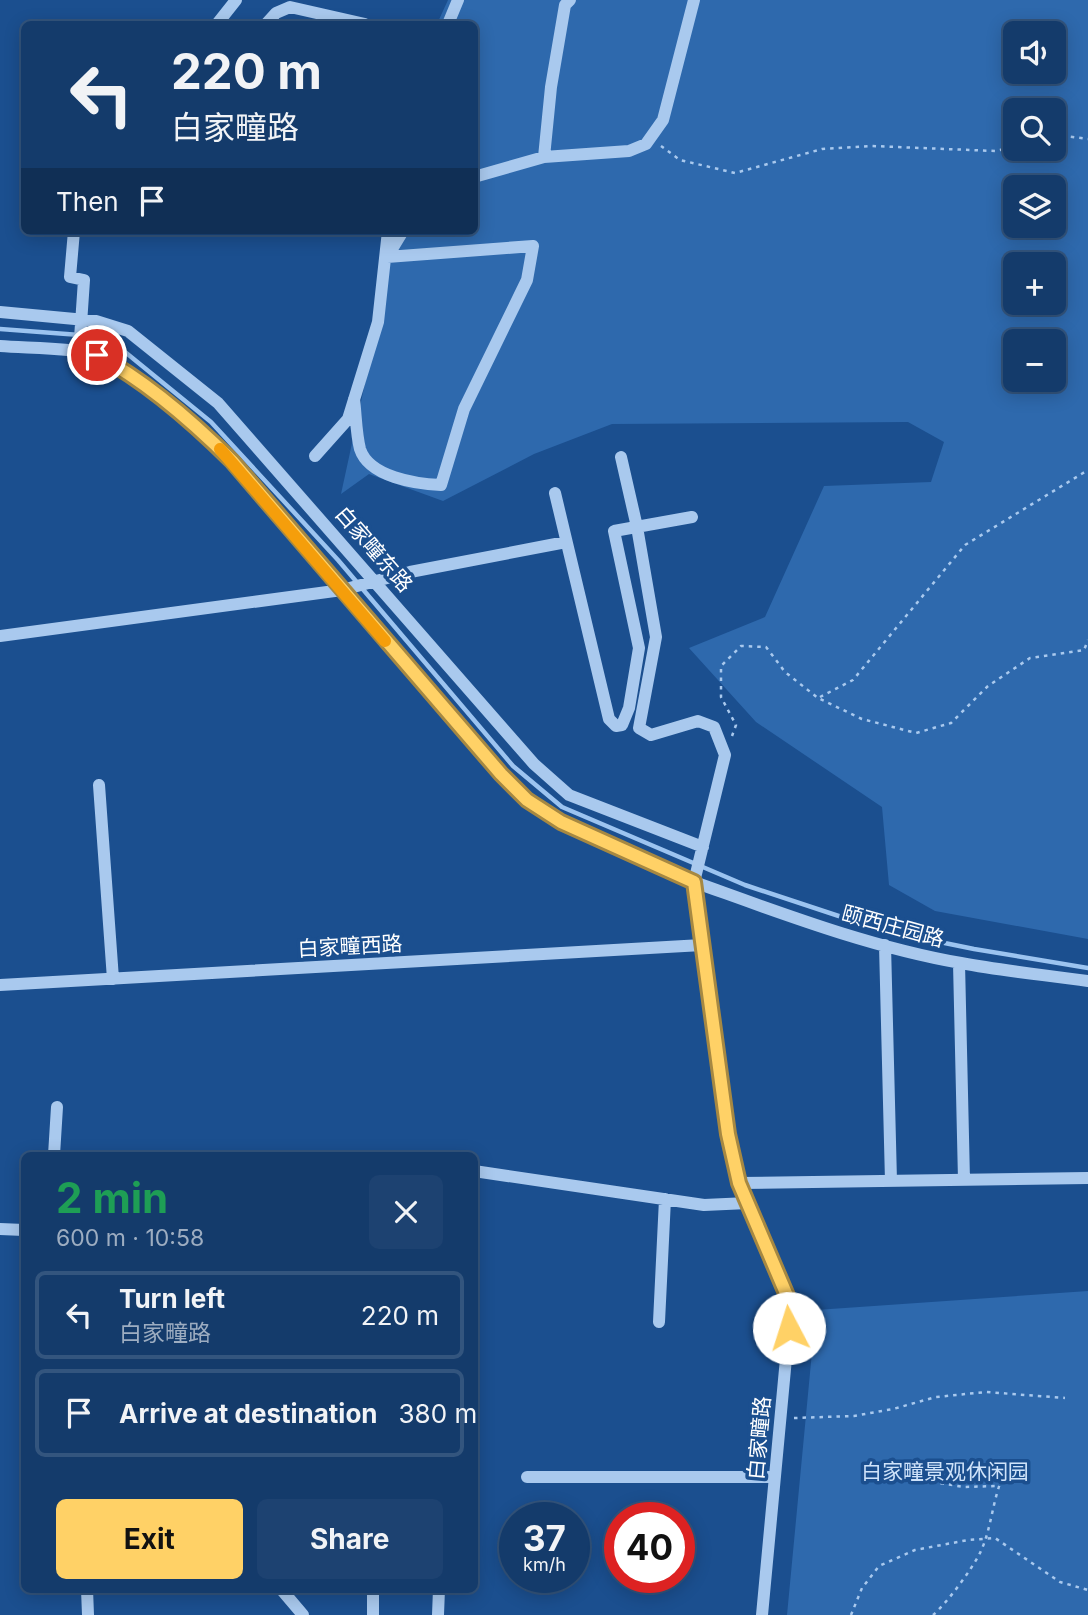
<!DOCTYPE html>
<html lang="en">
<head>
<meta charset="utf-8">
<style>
	body { margin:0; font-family:Inter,"Noto Sans SC",sans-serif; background:#1d4271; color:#f1f3f6; height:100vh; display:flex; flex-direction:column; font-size:26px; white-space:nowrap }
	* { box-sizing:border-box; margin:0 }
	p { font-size:23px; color:#9dadc1 }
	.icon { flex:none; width:38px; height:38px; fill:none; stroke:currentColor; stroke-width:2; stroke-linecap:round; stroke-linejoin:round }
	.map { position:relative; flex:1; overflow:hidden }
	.panel { position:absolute; left:21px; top:1152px; width:457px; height:441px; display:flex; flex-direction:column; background:#143b6b; border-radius:10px; box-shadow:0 4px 18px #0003,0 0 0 2px #33557e }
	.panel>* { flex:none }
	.top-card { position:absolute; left:21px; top:21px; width:457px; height:214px; border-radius:10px; box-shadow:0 4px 18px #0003,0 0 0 2px #33557e; background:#143b6b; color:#f1f3f6; overflow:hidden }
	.tools { position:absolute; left:1003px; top:21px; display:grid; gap:14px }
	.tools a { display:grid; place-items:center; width:63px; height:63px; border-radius:10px; background:#143b6b; box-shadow:0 4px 18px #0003,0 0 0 2px #33557e; font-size:35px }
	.speed { position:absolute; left:499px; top:1502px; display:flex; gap:14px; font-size:35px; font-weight:700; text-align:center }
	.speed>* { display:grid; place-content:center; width:91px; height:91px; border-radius:50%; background:#143b6b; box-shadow:0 4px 18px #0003,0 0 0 2px #33557e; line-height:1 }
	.speed small { font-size:18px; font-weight:400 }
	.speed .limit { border:10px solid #d22; background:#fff; color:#111 }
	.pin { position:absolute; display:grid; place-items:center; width:60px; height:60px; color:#fff; margin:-30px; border:4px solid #fff; border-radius:50%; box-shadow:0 2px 7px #0007 }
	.me { position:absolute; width:77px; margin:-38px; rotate:355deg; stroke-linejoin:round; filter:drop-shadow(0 0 5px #0008) }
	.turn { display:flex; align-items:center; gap:24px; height:147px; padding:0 35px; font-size:32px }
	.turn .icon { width:91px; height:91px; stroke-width:2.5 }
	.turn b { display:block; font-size:49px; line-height:60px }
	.then { display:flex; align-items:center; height:66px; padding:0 35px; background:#0003; gap:14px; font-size:26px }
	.round { display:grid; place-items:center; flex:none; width:74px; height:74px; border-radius:10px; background:#1d4271 }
	.overview { display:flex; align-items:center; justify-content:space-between; height:119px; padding:0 35px }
	h1 { font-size:42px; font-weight:700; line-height:52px; color:#1e9e55 }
	.primary-button { display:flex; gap:14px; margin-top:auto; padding:14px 35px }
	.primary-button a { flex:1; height:80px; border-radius:10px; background:#ffd166; color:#111; font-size:28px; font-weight:700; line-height:80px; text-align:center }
	.primary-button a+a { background:#1d4271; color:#f1f3f6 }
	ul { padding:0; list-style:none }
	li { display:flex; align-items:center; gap:21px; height:88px; margin:0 14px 10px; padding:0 21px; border:4px solid #33557e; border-radius:10px }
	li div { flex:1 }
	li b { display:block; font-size:26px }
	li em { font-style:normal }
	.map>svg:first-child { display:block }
</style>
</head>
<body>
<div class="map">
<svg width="1088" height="1615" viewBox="0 0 1088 1615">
	<rect width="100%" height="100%" fill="#1b4f8f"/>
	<path fill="#2e69ad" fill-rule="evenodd" d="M448,0H1088V939L935,911L889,885L882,807L756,722L689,648L765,617L824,486L931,482L944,442L908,422L612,424L534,454L443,501L369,474L341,494L385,291L383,231H474V24H437ZM1015,33H1054V72H1015ZM1015,110H1054V149H1015ZM1015,187H1054V226H1015ZM1015,264H1054V303H1015ZM1015,341H1054V380H1015Z
		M1088,1291V1615H787L816,1310Z"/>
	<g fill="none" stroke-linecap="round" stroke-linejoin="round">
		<path stroke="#9cc4f0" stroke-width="4.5" d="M0,329L93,336L114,343L211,422L338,560L513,766L562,807L745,885L881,930L974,949L1088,968"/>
		<path stroke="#a9c9ee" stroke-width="2.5" stroke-dasharray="3.5 5" stroke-linecap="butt" d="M1054,138L1065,136L1088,139
			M661,146L680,160L735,173L822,149L872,146L995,151L1015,147
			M820,697L853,680L965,545L1088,470
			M732,736L736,725L721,697V666L741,646L766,647L785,672L818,698L862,719L916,733L951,723L988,686L1030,658L1084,650L1088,640
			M794,1418L854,1416L893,1409L936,1397L986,1392L1065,1398
			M939,1476V1483L964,1487L997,1486
			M851,1615L862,1588L879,1566L915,1550L968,1540L995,1538L1060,1582L1088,1590
			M933,1615C947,1603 972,1569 980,1553C993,1526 992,1495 1007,1468"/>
		<path stroke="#a9c9ee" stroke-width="12" d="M217,24L236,0
			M266,24L276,13L290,7L365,24
			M448,24L458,0
			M544,157L551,87L565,5L570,0
			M474,177L544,157L629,151L646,144L663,120L694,0
			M74,231L70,277L84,280L79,353
			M389,254L403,231
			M0,312L96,321L128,331L218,403L534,764L569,795L703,847
			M0,346C27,348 73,348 97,354C125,362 208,438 232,461L501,774L527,800L561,822L694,882L728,1134L739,1183L791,1305L762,1615
			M354,399C356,415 356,433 360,449C369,477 416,484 441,485L464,409L527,280L533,246L387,257
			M315,456L348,419L378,322L388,231
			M621,457L637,527L656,637L639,728L651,735L698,721L714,727L725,755L694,882C781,913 869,947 961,963C1003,971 1046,975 1088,981
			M555,493L609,719L616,726L622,725L629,708L639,648L614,531L692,517
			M0,636L342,590L410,572L566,542
			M99,785L113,979
			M885,945L891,1181
			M959,963L964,1180
			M0,985L702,945
			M54,1155L57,1107
			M474,1171L704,1205L748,1203
			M739,1183L1088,1178
			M0,1229L24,1230
			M659,1322L665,1199
			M527,1477H775
			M87,1589L88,1615
			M281,1589L303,1615
			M373,1589V1615
			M438,1615L439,1589"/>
	</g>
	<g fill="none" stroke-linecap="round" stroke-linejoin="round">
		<g stroke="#a68842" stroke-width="18">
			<path id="route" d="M97,355C144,380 194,423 232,461L501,774L527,800L561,822L694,882L728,1134L739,1183L791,1305L789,1328"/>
		</g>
		<use href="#route" stroke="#ffd166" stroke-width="12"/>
		<path stroke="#f59e0b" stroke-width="12" d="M220,449L385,641"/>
	</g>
	<g text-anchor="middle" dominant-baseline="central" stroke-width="7" stroke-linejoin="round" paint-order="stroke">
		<g font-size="21" fill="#fff" stroke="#1b4f8f">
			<text transform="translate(374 549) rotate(49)">白家疃东路</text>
			<text transform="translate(893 926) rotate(15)">颐西庄园路</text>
			<text transform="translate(350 946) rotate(-3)">白家疃西路</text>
			<text transform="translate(759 1438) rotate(-85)">白家疃路</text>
		</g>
		<g font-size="21" fill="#cfe3fa" stroke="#1b4f8f">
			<text x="945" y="1471">白家疃景观休闲园</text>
		</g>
	</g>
</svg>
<div class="tools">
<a><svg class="icon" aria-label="sound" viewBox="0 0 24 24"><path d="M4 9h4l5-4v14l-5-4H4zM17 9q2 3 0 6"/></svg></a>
<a><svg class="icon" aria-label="search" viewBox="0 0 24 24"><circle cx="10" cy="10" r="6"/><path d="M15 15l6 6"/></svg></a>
<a><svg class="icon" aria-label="layers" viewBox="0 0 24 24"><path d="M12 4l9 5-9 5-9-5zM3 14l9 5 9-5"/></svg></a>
<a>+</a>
<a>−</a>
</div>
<div class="speed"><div>37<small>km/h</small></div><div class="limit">40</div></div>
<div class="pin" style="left:97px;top:355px;background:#d93025"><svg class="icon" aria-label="arrive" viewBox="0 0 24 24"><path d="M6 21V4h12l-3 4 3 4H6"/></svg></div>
<svg class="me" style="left:789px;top:1328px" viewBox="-20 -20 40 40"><circle r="19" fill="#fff"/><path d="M0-13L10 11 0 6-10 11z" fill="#ffd166"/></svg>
<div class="top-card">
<div class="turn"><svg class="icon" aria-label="left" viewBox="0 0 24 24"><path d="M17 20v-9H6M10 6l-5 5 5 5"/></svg><div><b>220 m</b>白家疃路</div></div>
<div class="then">Then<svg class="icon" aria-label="arrive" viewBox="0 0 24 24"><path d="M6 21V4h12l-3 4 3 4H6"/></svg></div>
</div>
<section class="panel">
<div class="overview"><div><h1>2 min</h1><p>600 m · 10:58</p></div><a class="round"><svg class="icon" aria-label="close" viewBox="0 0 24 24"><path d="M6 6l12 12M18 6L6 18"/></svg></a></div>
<ul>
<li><svg class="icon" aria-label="left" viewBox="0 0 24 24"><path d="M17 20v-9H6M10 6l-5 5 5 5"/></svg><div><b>Turn left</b><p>白家疃路</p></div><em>220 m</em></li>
<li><svg class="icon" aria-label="arrive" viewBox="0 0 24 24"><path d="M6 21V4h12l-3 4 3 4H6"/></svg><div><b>Arrive at destination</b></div><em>380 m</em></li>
</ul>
<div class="primary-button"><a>Exit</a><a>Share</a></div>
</section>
</div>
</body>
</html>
